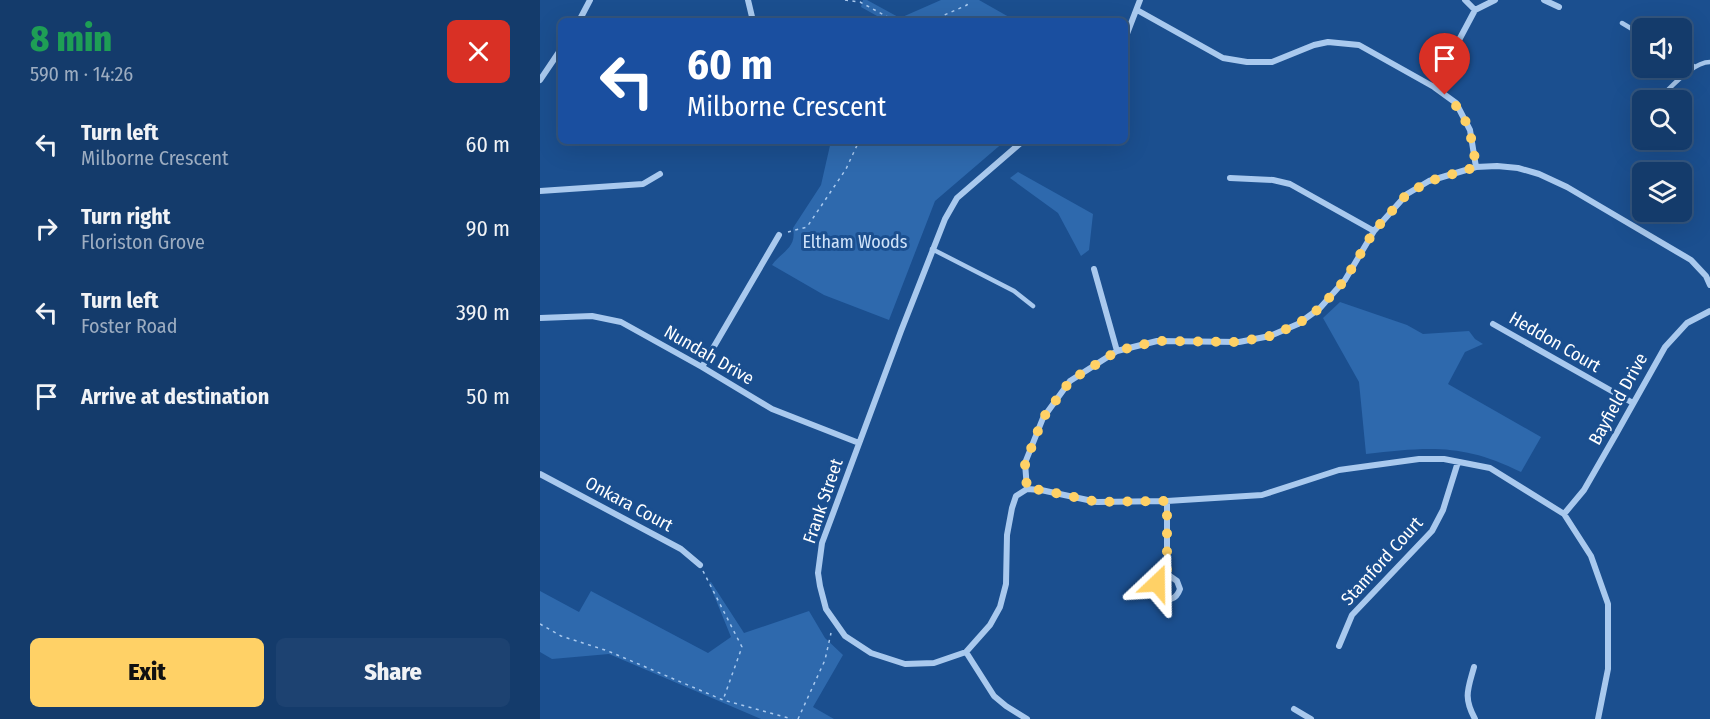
<!DOCTYPE html>
<html lang="en">
<head>
<meta charset="utf-8">
<style>
	body { margin:0; font-family:"Fira Sans Condensed",sans-serif; background:#1d4271; color:#f1f3f6; height:100vh; display:flex; flex-direction:column; font-size:22px; white-space:nowrap }
	* { box-sizing:border-box; margin:0 }
	p { font-size:20px; color:#9dadc1 }
	.icon { flex:none; width:33px; height:33px; fill:none; stroke:currentColor; stroke-width:2; stroke-linecap:round; stroke-linejoin:round }
	.map { position:relative; flex:1; overflow:hidden }
	.sheet { display:flex; flex-direction:column; background:#143b6b; width:540px }
	.sheet>* { flex:none }
	.top-card { position:absolute; left:18px; top:18px; width:570px; height:126px; border-radius:9px; box-shadow:0 6px 24px #0002,0 0 0 2px #33557e; background:#1a4fa0; color:#fff; overflow:hidden }
	.tools { position:absolute; left:1092px; top:18px; display:grid; gap:12px }
	.tools a { display:grid; place-items:center; width:60px; height:60px; border-radius:9px; background:#143b6b; box-shadow:0 6px 24px #0002,0 0 0 2px #33557e; font-size:30px }
	.pin { position:absolute; display:grid; place-items:center; width:51px; height:51px; color:#fff; margin:-62px -26px; border-radius:50% 50% 50% 0; rotate:-45deg; box-shadow:0 0 6px #0007 }
	.pin .icon { rotate:45deg }
	.me { position:absolute; width:66px; margin:-33px; rotate:23deg; stroke-linejoin:round; filter:drop-shadow(0 0 4px #0008) }
	.turn { display:flex; align-items:center; gap:21px; height:126px; padding:0 30px; font-size:27px }
	.turn .icon { width:78px; height:78px; stroke-width:2.5 }
	.turn b { display:block; font-size:42px; line-height:51px }
	.round { display:grid; place-items:center; flex:none; width:63px; height:63px; border-radius:9px; background:#1d4271 }
	.overview { display:flex; align-items:center; justify-content:space-between; height:102px; padding:0 30px }
	h1 { font-size:36px; font-weight:800; line-height:45px; color:#1e9e55 }
	.action { display:flex; gap:12px; margin-top:auto; padding:12px 30px }
	.action a { flex:1; height:69px; border-radius:9px; background:#ffd166; color:#111; font-size:24px; font-weight:800; line-height:69px; text-align:center }
	.action a+a { background:#1d4271; color:#f1f3f6 }
	ul { padding:0; list-style:none }
	li { display:flex; align-items:center; gap:18px; height:84px; padding:0 30px }
	li div { flex:1 }
	li b { display:block; font-size:22px }
	li em { font-style:normal }
	main { display:flex; flex:1; min-height:0 }
	.map>svg:first-child { display:block }
</style>
</head>
<body>
<main>
<section class="sheet">
<div class="overview"><div><h1>8 min</h1><p>590 m · 14:26</p></div><a class="round" style="background:#d93025;color:#fff"><svg class="icon" aria-label="close" viewBox="0 0 24 24"><path d="M6 6l12 12M18 6L6 18"/></svg></a></div>
<ul>
<li><svg class="icon" aria-label="left" viewBox="0 0 24 24"><path d="M17 20v-9H6M10 6l-5 5 5 5"/></svg><div><b>Turn left</b><p>Milborne Crescent</p></div><em>60 m</em></li>
<li><svg class="icon" aria-label="right" viewBox="0 0 24 24"><path d="M7 20v-9h11M14 6l5 5-5 5"/></svg><div><b>Turn right</b><p>Floriston Grove</p></div><em>90 m</em></li>
<li><svg class="icon" aria-label="left" viewBox="0 0 24 24"><path d="M17 20v-9H6M10 6l-5 5 5 5"/></svg><div><b>Turn left</b><p>Foster Road</p></div><em>390 m</em></li>
<li><svg class="icon" aria-label="arrive" viewBox="0 0 24 24"><path d="M6 21V4h12l-3 4 3 4H6"/></svg><div><b>Arrive at destination</b></div><em>50 m</em></li>
</ul>
<div class="action"><a>Exit</a><a>Share</a></div>
</section>
<div class="map">
<svg width="1170" height="719" viewBox="0 0 1170 719">
	<rect width="100%" height="100%" fill="#1b4f8f"/>
	<path fill="#2e69ad" d="M323,0H327L360,18L401,0H439L476,21H346L321,7Z
		M291,141H465L395,201L349,320L284,295L232,265C242,251 257,248 253,228L281,185Z
		M478,172L553,214L549,250L541,256L518,213L470,178Z
		M800,302L867,325L883,334L929,331L935,339L943,344L925,352L908,384L1001,437L981,472C923,443 888,447 826,454L819,382L783,318Z
		M171,582L204,633L269,611L285,638L303,655L273,707L294,719H221L69,654L12,659L0,652V591L39,612L51,591L168,653L191,637L169,583Z"/>
	<g fill="none" stroke-linecap="round" stroke-linejoin="round">
		<path stroke="#a9c9ee" stroke-width="1.5" stroke-dasharray="3 4.5" stroke-linecap="butt" d="M305,0L320,2L355,21
			M391,21L427,5L428,0
			M248,232L267,227L306,169L319,141
			M163,571L202,647L183,700
			M0,624L21,636L68,651L183,700L252,719
			M258,719L285,660L291,633"/>
		<path stroke="#a9c9ee" stroke-width="4.5" d="M1082,23L1102,35
			M1142,58L1155,67
			M1117,100C1130,89 1152,62 1170,62
			M392,249L474,291L493,306"/>
		<path stroke="#a9c9ee" stroke-width="6" d="M208,0L213,21
			M925,0L935,10
			M1004,0L1019,7
			M597,10L683,58L707,62H732L774,45L788,42L819,45L894,87L916,103L930,130L936,167
			M39,21L50,0
			M585,39L600,0
			M0,80L21,49
			M894,87L935,10L955,0
			M483,141L417,198L405,219L361,331L282,543L278,573L280,586L286,609L305,636L331,653L365,664L394,663L426,652L450,625L460,607L466,584L467,535L472,508L476,496L487,489
			M690,178L733,180L750,184L834,231
			M0,191L103,184L120,174
			M554,269L577,351
			M0,318L52,316L81,322L162,367L232,409L319,443
			M953,324L1093,403
			M162,367L239,235
			M0,474L141,549L160,565
			M487,489L485,463L503,418L530,381L577,351L617,341L699,342L730,336L758,324L780,308L805,280L834,231L867,194L889,181L936,167L957,166L978,168L999,174L1027,187L1151,260L1166,276L1170,285
			M487,489L501,490L557,502L627,501L722,495L799,470L879,459H904L950,468L1024,514L1051,556L1068,604V669L1058,719
			M627,501V574
			M1024,514L1044,490L1075,436L1125,347L1147,323L1170,311
			M627,574L637,581L640,589C636,600 629,601 619,597L615,589L617,583Z
			M799,646L812,615L892,531L903,510L918,462
			M426,652L454,696L466,706L487,719
			M934,667C928,689 923,697 935,719
			M754,709L771,719"/>
	</g>
	<g fill="none" stroke-linecap="round" stroke-linejoin="round">
		<path stroke="#ffd166" stroke-width="10" stroke-dasharray="0 18" d="M617,583L627,574V501L557,502L501,490L487,489L485,464L503,418L530,381L577,351L617,341L699,342L730,336L758,324L780,308L805,280L834,231L867,194L890,181L936,167C932,139 929,114 905,95"/>
	</g>
	<g text-anchor="middle" dominant-baseline="central" stroke-width="6" stroke-linejoin="round" paint-order="stroke">
		<g font-size="18" fill="#cfe3fa" stroke="#1b4f8f">
			<text x="315" y="242">Eltham Woods</text>
		</g>
		<g font-size="18" fill="#fff" stroke="#1b4f8f">
			<text transform="translate(1015 342) rotate(30)">Heddon Court</text>
			<text transform="translate(169 355) rotate(30)">Nundah Drive</text>
			<text transform="translate(1078 399) rotate(-61)">Bayfield Drive</text>
			<text transform="translate(283 501) rotate(-71)">Frank Street</text>
			<text transform="translate(89 504) rotate(28)">Onkara Court</text>
			<text transform="translate(842 561) rotate(-48)">Stamford Court</text>
		</g>
	</g>
</svg>
<div class="tools">
<a><svg class="icon" aria-label="sound" viewBox="0 0 24 24"><path d="M4 9h4l5-4v14l-5-4H4zM17 9q2 3 0 6"/></svg></a>
<a><svg class="icon" aria-label="search" viewBox="0 0 24 24"><circle cx="10" cy="10" r="6"/><path d="M15 15l6 6"/></svg></a>
<a><svg class="icon" aria-label="layers" viewBox="0 0 24 24"><path d="M12 4l9 5-9 5-9-5zM3 14l9 5 9-5"/></svg></a>
</div>
<div class="pin" style="left:905px;top:95px;background:#d93025"><svg class="icon" aria-label="arrive" viewBox="0 0 24 24"><path d="M6 21V4h12l-3 4 3 4H6"/></svg></div>
<svg class="me" style="left:617px;top:583px" viewBox="-20 -20 40 40"><path d="M0-17L14 15 0 8-14 15z" fill="#ffd166" stroke="#fff" stroke-width="4"/></svg>
<div class="top-card">
<div class="turn"><svg class="icon" aria-label="left" viewBox="0 0 24 24"><path d="M17 20v-9H6M10 6l-5 5 5 5"/></svg><div><b>60 m</b>Milborne Crescent</div></div>
</div>
</div>
</main>
</body>
</html>
